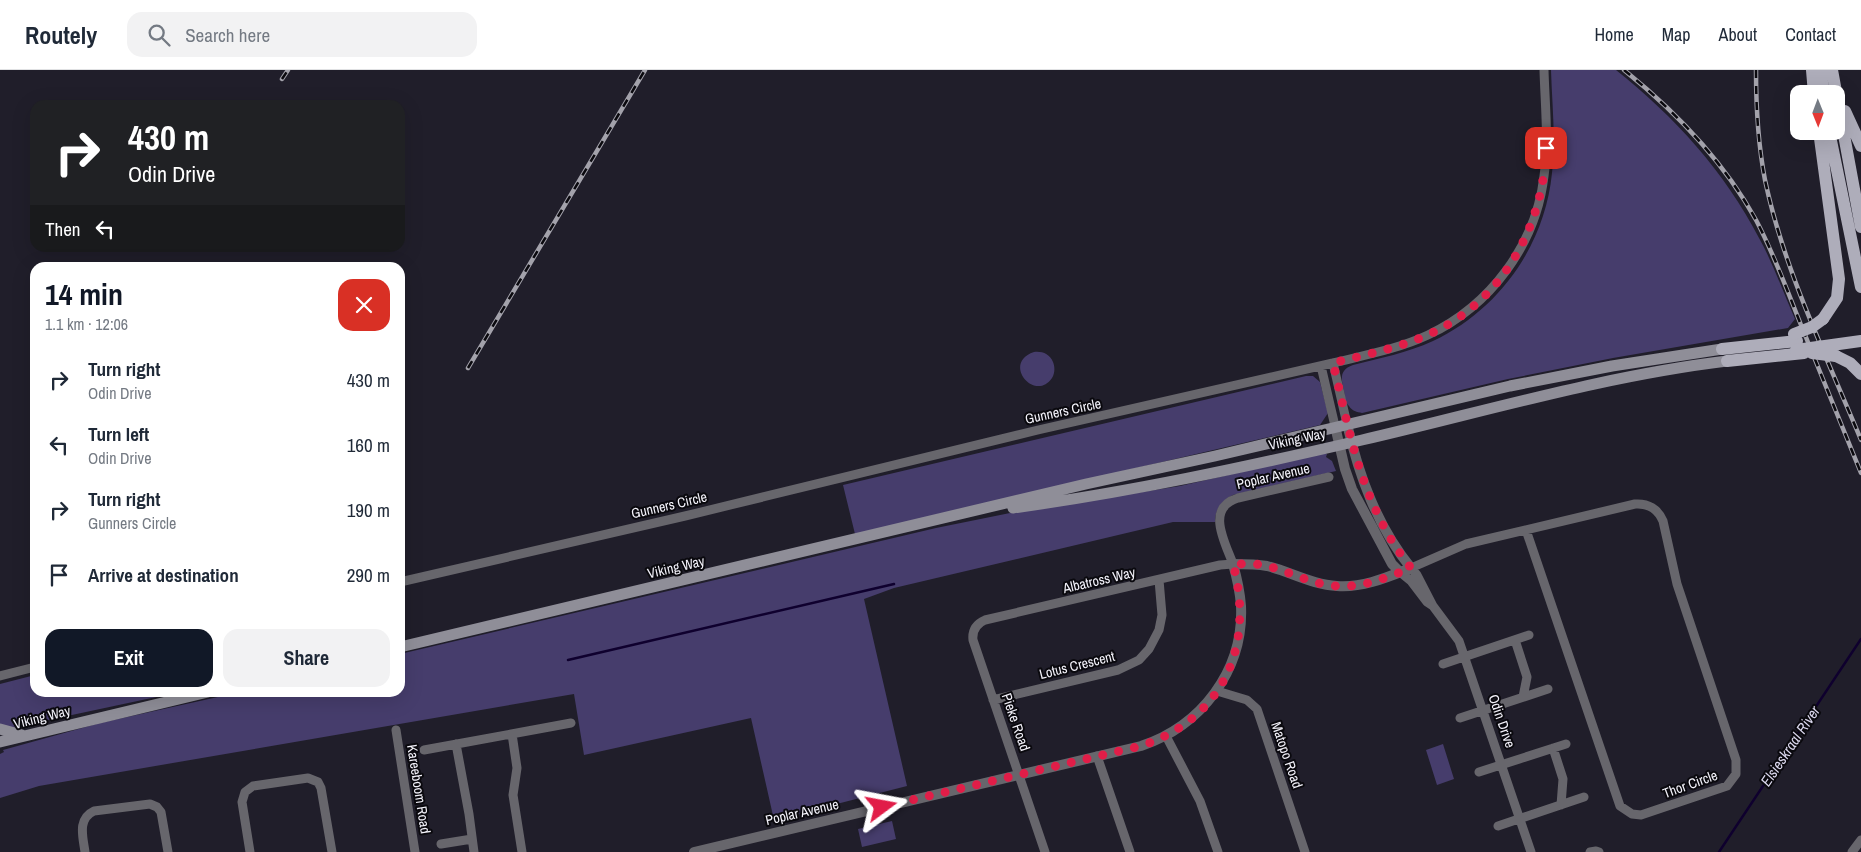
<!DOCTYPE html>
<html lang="en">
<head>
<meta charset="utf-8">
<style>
	body { margin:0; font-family:"Archivo Narrow",sans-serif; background:#f2f2f3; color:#1f2937; height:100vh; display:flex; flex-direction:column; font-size:19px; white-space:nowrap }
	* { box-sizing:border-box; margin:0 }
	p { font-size:16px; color:#747a83 }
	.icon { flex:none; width:28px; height:28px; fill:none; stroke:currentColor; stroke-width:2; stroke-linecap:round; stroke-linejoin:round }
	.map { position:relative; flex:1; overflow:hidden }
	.side { position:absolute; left:30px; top:192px; width:375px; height:435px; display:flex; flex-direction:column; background:#fff; border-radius:15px; box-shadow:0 5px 20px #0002 }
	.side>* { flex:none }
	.top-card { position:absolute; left:30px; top:30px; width:375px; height:152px; border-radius:15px; box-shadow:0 5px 20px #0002; background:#202124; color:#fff; overflow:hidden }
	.needle { width:32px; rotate:179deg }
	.buttons { position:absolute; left:1790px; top:15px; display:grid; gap:10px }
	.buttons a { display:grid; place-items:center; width:55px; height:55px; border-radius:10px; background:#fff; box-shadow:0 5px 20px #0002; font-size:25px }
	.pin { position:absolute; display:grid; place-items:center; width:42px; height:42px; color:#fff; margin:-21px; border-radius:10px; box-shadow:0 2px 8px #0006 }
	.me { position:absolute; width:55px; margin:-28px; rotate:77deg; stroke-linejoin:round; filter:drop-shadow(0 0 4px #0008) }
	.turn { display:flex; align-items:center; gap:18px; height:105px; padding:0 15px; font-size:22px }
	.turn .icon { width:65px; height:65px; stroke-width:2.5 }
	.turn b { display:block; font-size:35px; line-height:42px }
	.then { display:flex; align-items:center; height:48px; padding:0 15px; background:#0003; gap:10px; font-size:19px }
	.round { display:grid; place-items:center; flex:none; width:52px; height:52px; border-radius:15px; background:#f2f2f3 }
	.overview { display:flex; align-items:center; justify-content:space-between; height:85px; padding:0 15px }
	h1 { font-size:30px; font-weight:700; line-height:38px; color:#111827 }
	.button { display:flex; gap:10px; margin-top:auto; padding:10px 15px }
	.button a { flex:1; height:58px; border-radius:15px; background:#111827; color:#fff; font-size:20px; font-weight:700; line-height:58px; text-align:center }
	.button a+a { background:#f2f2f3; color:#1f2937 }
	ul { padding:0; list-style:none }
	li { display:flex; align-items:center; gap:15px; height:65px; padding:0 15px }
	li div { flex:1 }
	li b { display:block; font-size:19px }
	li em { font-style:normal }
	header { display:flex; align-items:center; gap:30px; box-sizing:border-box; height:70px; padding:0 25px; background:#fff; border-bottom:1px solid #e0e1e3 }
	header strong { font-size:24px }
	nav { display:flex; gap:28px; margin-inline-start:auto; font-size:18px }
	.search { width:350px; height:45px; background:#f2f2f3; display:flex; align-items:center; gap:12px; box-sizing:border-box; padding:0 18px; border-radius:15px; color:#747a83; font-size:19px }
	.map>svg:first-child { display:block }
</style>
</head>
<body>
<header>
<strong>Routely</strong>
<div class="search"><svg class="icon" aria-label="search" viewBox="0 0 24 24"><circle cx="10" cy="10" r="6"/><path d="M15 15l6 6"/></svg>Search here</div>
<nav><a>Home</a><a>Map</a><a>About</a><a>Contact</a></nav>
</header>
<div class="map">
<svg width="1861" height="782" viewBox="0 0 1861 782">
	<rect width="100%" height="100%" fill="#201e2a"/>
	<path fill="#463d6c" d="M1551,0H1616C1674,46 1725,102 1759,168C1773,193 1783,222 1795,249L1788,258L1613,288L1508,309L1362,343C1357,342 1352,341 1349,336C1345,332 1345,326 1344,321C1341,309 1339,300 1353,295C1380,288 1407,283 1433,271C1499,240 1545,175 1552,103C1556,69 1552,34 1551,0Z
		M1034,282C1042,281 1050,284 1053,292C1055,297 1055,303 1052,308C1035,333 1001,293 1034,282Z
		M1306,306H1313L1320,312L1328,343L1320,355L855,464L843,415Z
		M1324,383L1327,384L1326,387L1332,391L1336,401L1233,425C1221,431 1215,440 1215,452H1173L894,518L864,529L907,716L774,750L751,648L584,685L574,624L39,716L0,728V684L4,682L3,680L100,653L236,623L400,622V584L936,458L1010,443L1180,416Z
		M35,605V622L175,623L25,655L19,659L0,656V614Z
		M1443,674L1454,709L1437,715L1426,680Z
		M892,751L896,769L862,777L858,759Z"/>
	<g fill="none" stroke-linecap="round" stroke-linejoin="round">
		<path stroke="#0f002e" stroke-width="2.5" d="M568,590L894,514
			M1719,782L1861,569"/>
		<path stroke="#67666c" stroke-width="9" d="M1333,293L1347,354
			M1321,296L1335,356
			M1400,502L1411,511L1427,532L1433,536L1459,571L1531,782
			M400,512L685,446L1038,360L1333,293C1365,285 1398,279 1428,265C1490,236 1536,175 1544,106C1549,72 1545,35 1544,0
			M1433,536L1417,505L1411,498L1466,474L1635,434C1648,433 1658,439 1663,451L1677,514L1736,690V704L1727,716L1641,745L1632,744L1620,736L1526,460
			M1515,570L1527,607L1523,627
			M1443,594L1529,565
			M0,606L35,597
			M1217,621L1247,630L1257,639L1305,782
			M993,630L1118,600L1139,590L1149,579L1159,560L1162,545L1159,510
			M1460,648L1548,619
			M396,660L415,782
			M512,664L517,698L513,725L522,782
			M1166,666L1200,731L1218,782
			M456,674L469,744L474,782
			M1553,678L1563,709L1561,735
			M424,680L571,653
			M1097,686L1130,782
			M1479,702L1566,674
			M1498,756L1584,727
			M441,774L472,769
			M85,782C83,767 77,749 94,741L150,734L157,737L161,742L168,782
			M250,782L242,732L245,722L253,716L308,708L318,712L321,718L332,782
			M1045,782L973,570C972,561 976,554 985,550L1220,495L1233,494C1225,472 1205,438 1238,428L1329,407
			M1590,782L1596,781L1599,782
			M1852,782L1861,770"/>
		<path stroke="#67666c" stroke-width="10" d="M1335,356L1345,399L1352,419L1392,494L1400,502
			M694,782L1141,676C1201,656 1244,601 1241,536C1240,522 1237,508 1233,494C1245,494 1256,494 1267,496C1291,502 1313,515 1337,516C1363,518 1388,507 1411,498C1377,456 1359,406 1347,354"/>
		<path stroke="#8f8e98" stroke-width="11" d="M1013,438C1130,422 1246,397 1362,370C1483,342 1603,306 1727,291
			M400,577L1086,414L1215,386L1510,316L1612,296L1722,279
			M0,659L22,665
			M0,672L208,622"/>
		<path stroke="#aeadba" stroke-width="12" d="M1812,0L1814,24
			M1820,0L1824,24
			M1832,0L1861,157
			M1845,41L1861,76
			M1819,61L1839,209L1837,228L1823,249
			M1829,61L1861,217
			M1722,279L1797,271
			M1836,286L1850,293L1861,304
			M1727,291L1804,283"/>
		<g stroke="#a3a2ab" stroke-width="4.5">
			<path id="rail" d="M1624,0C1675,41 1724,92 1756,150C1774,184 1787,220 1801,255C1821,304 1841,354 1861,403
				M1756,0C1756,37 1758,74 1765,110C1784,200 1826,285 1861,370
				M282,9L288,0
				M468,298L645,0"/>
		</g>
		<use href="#rail" stroke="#0a090e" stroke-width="2.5" stroke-dasharray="8" stroke-linecap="butt"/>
		<path stroke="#aeadba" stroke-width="12" d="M1794,264L1812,257L1823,249
			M1796,280L1861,271
			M1812,283L1836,286"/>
	</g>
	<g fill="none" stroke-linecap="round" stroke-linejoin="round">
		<path stroke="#e11d48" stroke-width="9" stroke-dasharray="0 16.2" d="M882,737L1141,676C1224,648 1255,576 1233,494C1244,494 1256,493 1267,496C1291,502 1313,515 1337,516C1363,518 1388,507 1411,498C1362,436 1351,368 1333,293C1364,285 1395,279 1425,266C1500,235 1544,158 1546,78"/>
	</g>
	<g text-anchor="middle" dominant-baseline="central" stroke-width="4" stroke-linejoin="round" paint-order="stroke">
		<g font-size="14" fill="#f4f3fb" stroke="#0a090e">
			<text transform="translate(1063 341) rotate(-12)">Gunners Circle</text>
			<text transform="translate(1297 369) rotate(-12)">Viking Way</text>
			<text transform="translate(1273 406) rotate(-13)">Poplar Avenue</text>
			<text transform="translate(669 435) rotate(-13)">Gunners Circle</text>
			<text transform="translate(676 497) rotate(-13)">Viking Way</text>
			<text transform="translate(1099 510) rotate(-13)">Albatross Way</text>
			<text transform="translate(1077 595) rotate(-14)">Lotus Crescent</text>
			<text transform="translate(42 647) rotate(-14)">Viking Way</text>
			<text transform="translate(1502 651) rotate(71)">Odin Drive</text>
			<text transform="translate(1016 652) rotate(71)">Pieke Road</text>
			<text transform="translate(1287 685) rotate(71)">Matopo Road</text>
			<text transform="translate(1690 714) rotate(-20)">Thor Circle</text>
			<text transform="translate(419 719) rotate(81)">Kareeboom Road</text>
			<text transform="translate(802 742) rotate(-13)">Poplar Avenue</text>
		</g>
		<g font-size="15" font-style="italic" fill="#dbd8ee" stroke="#0a090e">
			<text transform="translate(1790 676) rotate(-56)">Elsieskraal River</text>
		</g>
	</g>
</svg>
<div class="buttons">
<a><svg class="needle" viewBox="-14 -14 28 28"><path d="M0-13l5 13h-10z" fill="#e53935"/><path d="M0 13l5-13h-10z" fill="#747a83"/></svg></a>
</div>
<div class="pin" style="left:1546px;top:78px;background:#d93025"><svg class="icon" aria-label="arrive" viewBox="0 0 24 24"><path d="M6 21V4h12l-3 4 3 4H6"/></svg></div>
<svg class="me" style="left:882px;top:737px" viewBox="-20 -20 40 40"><path d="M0-17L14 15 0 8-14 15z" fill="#e11d48" stroke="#fff" stroke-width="4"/></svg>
<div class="top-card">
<div class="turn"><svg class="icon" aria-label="right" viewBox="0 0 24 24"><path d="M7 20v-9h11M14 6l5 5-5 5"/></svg><div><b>430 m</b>Odin Drive</div></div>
<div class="then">Then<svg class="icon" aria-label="left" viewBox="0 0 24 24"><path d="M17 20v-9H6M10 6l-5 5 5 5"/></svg></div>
</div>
<section class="side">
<div class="overview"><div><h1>14 min</h1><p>1.1 km · 12:06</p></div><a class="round" style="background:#d93025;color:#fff"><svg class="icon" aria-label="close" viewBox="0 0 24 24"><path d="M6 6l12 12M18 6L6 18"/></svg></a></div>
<ul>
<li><svg class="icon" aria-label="right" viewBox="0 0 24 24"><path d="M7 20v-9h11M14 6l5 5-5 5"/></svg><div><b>Turn right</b><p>Odin Drive</p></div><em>430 m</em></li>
<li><svg class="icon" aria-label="left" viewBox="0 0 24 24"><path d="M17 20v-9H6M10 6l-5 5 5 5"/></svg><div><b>Turn left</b><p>Odin Drive</p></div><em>160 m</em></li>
<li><svg class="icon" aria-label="right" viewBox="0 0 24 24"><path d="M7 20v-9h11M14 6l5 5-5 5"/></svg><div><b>Turn right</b><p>Gunners Circle</p></div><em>190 m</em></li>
<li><svg class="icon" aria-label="arrive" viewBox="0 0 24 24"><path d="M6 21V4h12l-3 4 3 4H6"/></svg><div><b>Arrive at destination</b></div><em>290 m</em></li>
</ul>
<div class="button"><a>Exit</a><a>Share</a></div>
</section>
</div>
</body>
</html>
